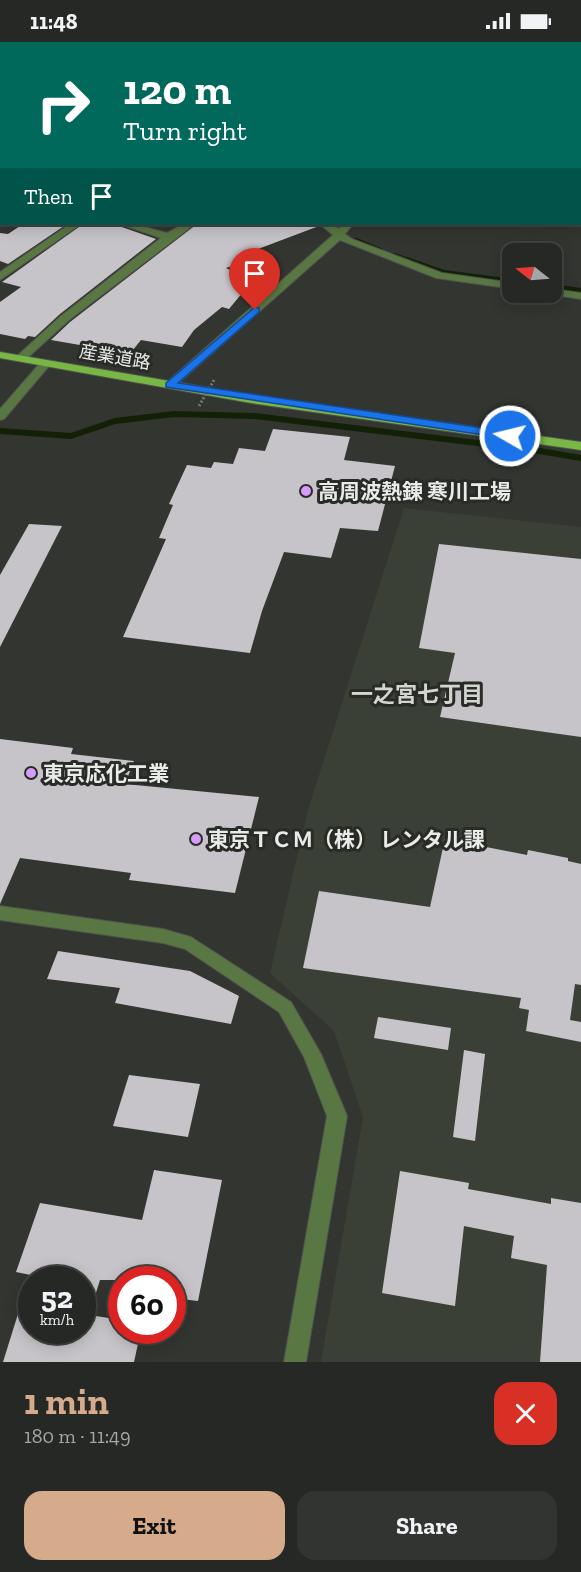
<!DOCTYPE html>
<html lang="en">
<head>
<meta charset="utf-8">
<style>
	body { margin:0; font-family:"Zilla Slab","Noto Sans JP",serif; background:#323432; color:#f1f3f6; height:100vh; display:flex; flex-direction:column; font-size:22px; white-space:nowrap }
	* { box-sizing:border-box; margin:0 }
	p { font-size:20px; color:#a4a6a7 }
	.icon { flex:none; width:33px; height:33px; fill:none; stroke:currentColor; stroke-width:2; stroke-linecap:round; stroke-linejoin:round }
	.map { position:relative; height:1320px; overflow:hidden }
	.details { display:flex; flex-direction:column; background:#262825; flex:1 }
	.details>* { flex:none }
	.top-card { position:absolute; left:0px; top:0px; width:582px; height:183px; box-shadow:0 3px 15px #0003,0 0 0 2px #424442; background:#00695c; color:#fff; overflow:hidden }
	.needle { width:39px; rotate:287deg }
	.controls { position:absolute; left:502px; top:201px; display:grid; gap:12px }
	.controls a { display:grid; place-items:center; width:60px; height:60px; border-radius:12px; background:#262825; box-shadow:0 3px 15px #0003,0 0 0 2px #424442; font-size:30px }
	.speed { position:absolute; left:18px; top:1224px; display:flex; gap:12px; font-size:30px; font-weight:700; text-align:center }
	.speed>* { display:grid; place-content:center; width:78px; height:78px; border-radius:50%; background:#262825; box-shadow:0 3px 15px #0003,0 0 0 2px #424442; line-height:1 }
	.speed small { font-size:15px; font-weight:400 }
	.speed .limit { border:9px solid #d22; background:#fff; color:#111 }
	.pin { position:absolute; display:grid; place-items:center; width:51px; height:51px; color:#fff; margin:-62px -26px; border-radius:50% 50% 50% 0; rotate:-45deg; box-shadow:0 0 6px #0007 }
	.pin .icon { rotate:45deg }
	.me { position:absolute; width:66px; margin:-33px; rotate:278deg; stroke-linejoin:round; filter:drop-shadow(0 0 4px #0008) }
	.turn { display:flex; align-items:center; gap:21px; height:126px; padding:0 24px; font-size:27px }
	.turn .icon { width:78px; height:78px; stroke-width:2.5 }
	.turn b { display:block; font-size:42px; line-height:51px }
	.then { display:flex; align-items:center; height:57px; padding:0 24px; background:#0003; gap:12px; font-size:22px }
	.round { display:grid; place-items:center; flex:none; width:63px; height:63px; border-radius:18px; background:#323432 }
	.head { display:flex; align-items:center; justify-content:space-between; height:102px; padding:0 24px }
	h1 { font-size:36px; font-weight:700; line-height:45px; color:#d6ab8b }
	.button { display:flex; gap:12px; margin-top:auto; padding:12px 24px }
	.button a { flex:1; height:69px; border-radius:18px; background:#d6ab8b; color:#111; font-size:24px; font-weight:700; line-height:69px; text-align:center }
	.button a+a { background:#323432; color:#f1f3f6 }
	.status { display:flex; justify-content:space-between; align-items:center; height:42px; padding:0 30px; background:#262825; direction:ltr }
	.status svg { height:16px; fill:currentColor }
	.map>svg:first-child { display:block }
</style>
</head>
<body>
<div class="status"><b>11:48</b><svg viewBox="0 0 49 12"><path d="M0 12V9h3v3zM5 12V6h3v6zM10 12V3h3v9zM15 12V0h3v12zM26 1h20v11H26zM47 4h2v5h-2z"/></svg></div>
<div class="map">
<svg width="581" height="1320" viewBox="0 0 581 1320">
	<rect width="100%" height="100%" fill="#333531"/>
	<path fill="#3b4037" d="M404,466L581,485V1320H321L363,1075L334,989L270,931L308,768Z"/>
	<g fill="none" stroke-linecap="round" stroke-linejoin="round">
		<path stroke="#122106" stroke-width="4.5" d="M333,182L336,184
			M356,198L380,208
			M394,213L411,219"/>
		<path stroke="#122106" stroke-width="6" d="M407,218L444,231L513,240
			M552,245L581,249
			M0,389L71,394L115,379L174,372L255,374L534,408L581,416"/>
	</g>
	<path fill="#c7c4c9" d="M23,182H67L8,222L0,219V191L8,192Z
		M83,182H118L119,184L156,197L60,272L35,295L28,294L25,297L0,292V260L21,245L2,240Z
		M197,182H318L319,184L242,213L250,218L226,226L252,239L229,267L222,265L194,288L182,305L141,298L128,314L101,310L103,307L51,298L70,280Z
		M273,387L350,395L344,418L395,424L378,489L340,486L331,516L284,510L262,569L250,611L123,595L166,497L159,496L173,463L169,462L187,423L211,426L214,420L233,422L239,406L265,409Z
		M29,482L62,484L0,605V533Z
		M439,502L581,517V695L440,675L455,611L419,606Z
		M0,697L73,706L71,712L134,719L125,742L259,755L235,851L129,838L131,831L20,816L0,862Z
		M446,792L467,796L466,801L527,813L528,808L568,816V819L581,822V943L575,942L570,978L581,980V1000L526,989L529,968L519,966L521,956L303,926L319,849L430,865Z
		M58,909L190,929L239,954L231,982L115,961L120,946L47,937Z
		M378,975L451,986L448,1008L374,996Z
		M464,1008L485,1012L475,1099L453,1095Z
		M129,1033L200,1042L188,1095L113,1084Z
		M154,1128L222,1138L198,1259L172,1256V1238H100L89,1273L122,1278V1288H141L134,1320H3L27,1243H32V1288H82V1238H55L16,1230L40,1161L142,1178Z
		M400,1129L469,1141L468,1147L551,1162V1156L581,1161V1320H540L547,1223L511,1216L514,1194L464,1184L455,1264L382,1251Z"/>
	<g fill="none" stroke-linecap="round" stroke-linejoin="round">
		<g stroke="#50524e" stroke-width="2">
			<path id="minor" d="M310,0H328L330,2H311Z
				M470,0H478L469,2Z
				M580,31H581V37H580Z
				M0,73L2,74V80L0,79Z
				M580,104H581V110H580Z
				M70,182H81L0,238V230Z
				M120,182H134L167,191L184,182H195L69,278L24,319H16V315L61,274L161,196Z
				M320,182H331L339,187L343,182H353L345,192L352,197L442,231L513,241V247L436,236L340,198L174,345H166V341L333,193Z
				M552,247L581,251V257L548,252L547,250H552Z
				M45,319L49,320V324L4,377L0,378V367L41,320Z
				M0,864L163,887L191,895L291,960L321,1012L347,1074L306,1320H284L327,1074L304,1015L279,970L185,907L163,901L0,878Z"/>
		</g>
		<g stroke="#50524e" stroke-width="2">
			<path id="major" d="M89,0H99L88,2Z
				M0,44H2L0,50Z
				M0,310L251,353L581,400V408L251,361L0,316Z"/>
		</g>
		<use href="#minor" fill="#587742" fill-rule="evenodd"/>
		<use href="#major" fill="#79b745" fill-rule="evenodd"/>
		<path stroke="#757774" stroke-width="3" stroke-dasharray="2 2" stroke-linecap="butt" d="M199,364L214,338"/>
	</g>
	<path fill="#1a73e8" stroke="#114b97" stroke-width="1.5" d="M255,265L259,266V270L178,341L510,390L516,394L510,397L166,345V341Z"/>
	<g fill="#d79bf9" stroke="#292b27" stroke-width="2">
		<circle cx="306" cy="449" r="6"/>
		<circle cx="31" cy="731" r="6"/>
		<circle cx="196" cy="797" r="6"/>
	</g>
	<g text-anchor="middle" dominant-baseline="central" stroke-width="6" stroke-linejoin="round" paint-order="stroke">
		<g font-size="18" fill="#e9ebe9" stroke="#292b27">
			<text transform="translate(115 315) rotate(10)">産業道路</text>
		</g>
		<g font-size="21" font-weight="bold" fill="#e9ebe9" stroke="#292b27" text-anchor="start">
			<text x="318" y="449">高周波熱錬 寒川工場</text>
			<text x="43" y="731">東京応化工業</text>
			<text x="208" y="797">東京ＴＣＭ（株） レンタル課</text>
		</g>
		<g font-size="22" font-weight="bold" fill="#d3d5d1" stroke="#292b27">
			<text x="417" y="652">一之宮七丁目</text>
		</g>
	</g>
</svg>
<div class="controls">
<a><svg class="needle" viewBox="-14 -14 28 28"><path d="M0-13l5 13h-10z" fill="#e53935"/><path d="M0 13l5-13h-10z" fill="#a4a6a7"/></svg></a>
</div>
<div class="speed"><div>52<small>km/h</small></div><div class="limit">60</div></div>
<div class="pin" style="left:255px;top:268px;background:#d93025"><svg class="icon" aria-label="arrive" viewBox="0 0 24 24"><path d="M6 21V4h12l-3 4 3 4H6"/></svg></div>
<svg class="me" style="left:510px;top:394px" viewBox="-20 -20 40 40"><circle r="17" fill="#1a73e8" stroke="#fff" stroke-width="3"/><path d="M0-11L8 9 0 5-8 9z" fill="#fff"/></svg>
<div class="top-card">
<div class="turn"><svg class="icon" aria-label="right" viewBox="0 0 24 24"><path d="M7 20v-9h11M14 6l5 5-5 5"/></svg><div><b>120 m</b>Turn right</div></div>
<div class="then">Then<svg class="icon" aria-label="arrive" viewBox="0 0 24 24"><path d="M6 21V4h12l-3 4 3 4H6"/></svg></div>
</div>
</div>
<section class="details">
<div class="head"><div><h1>1 min</h1><p>180 m · 11:49</p></div><a class="round" style="background:#d93025;color:#fff"><svg class="icon" aria-label="close" viewBox="0 0 24 24"><path d="M6 6l12 12M18 6L6 18"/></svg></a></div>
<div class="button"><a>Exit</a><a>Share</a></div>
</section>
</body>
</html>
